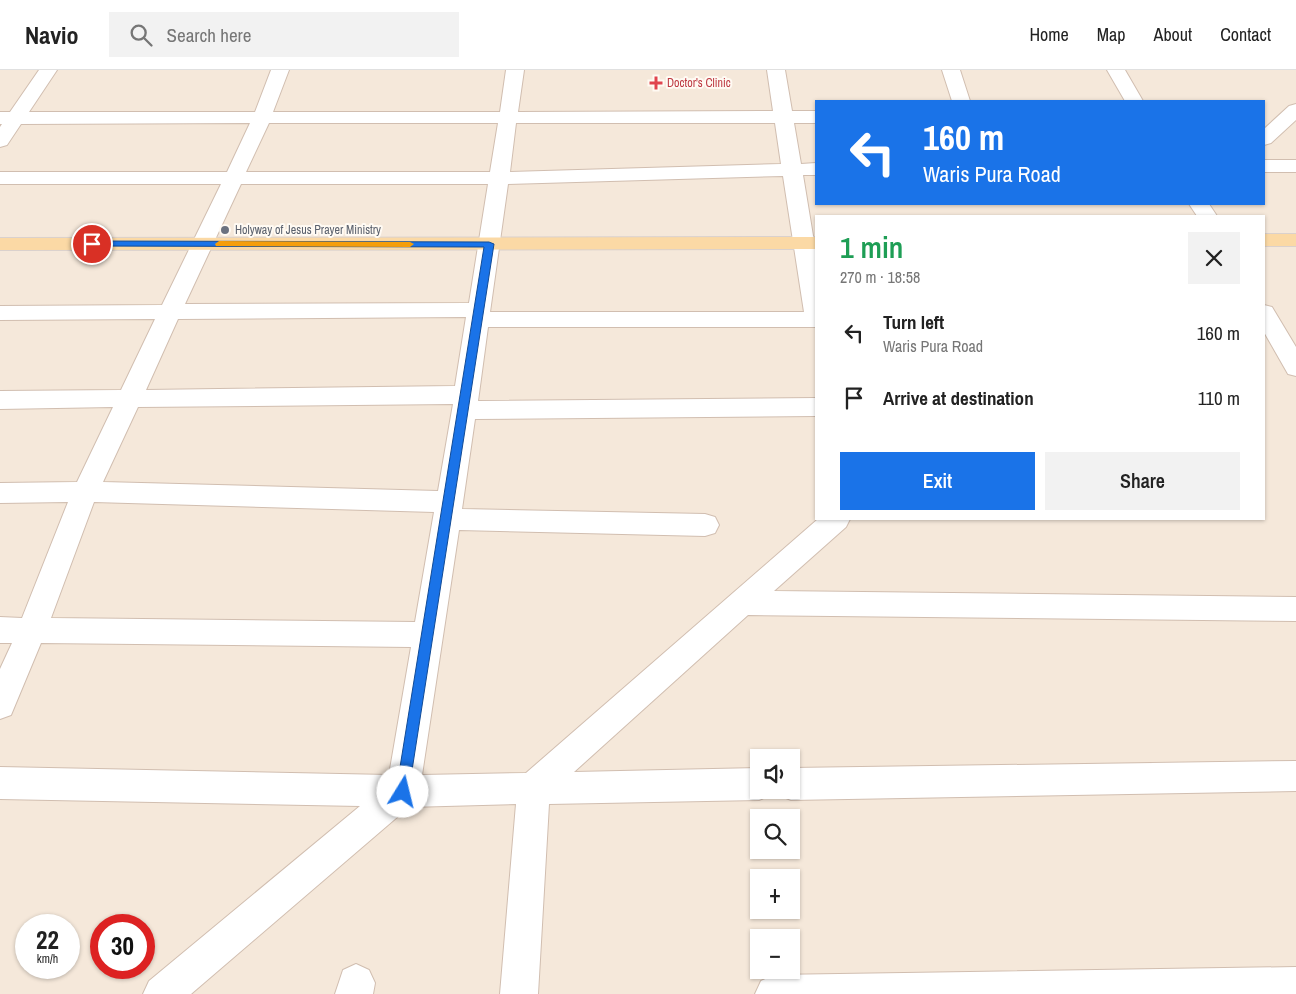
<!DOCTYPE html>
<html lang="en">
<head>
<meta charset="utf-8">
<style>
	body { margin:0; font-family:"Archivo Narrow",sans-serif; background:#f2f2f2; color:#222; height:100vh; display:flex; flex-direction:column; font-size:19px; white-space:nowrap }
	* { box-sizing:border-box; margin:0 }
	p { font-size:16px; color:#767676 }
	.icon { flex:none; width:28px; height:28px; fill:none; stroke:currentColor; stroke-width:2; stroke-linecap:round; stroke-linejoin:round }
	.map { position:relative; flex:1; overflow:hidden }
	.panel { position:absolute; left:815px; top:145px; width:450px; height:305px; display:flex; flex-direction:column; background:#fff; border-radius:0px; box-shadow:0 1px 4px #0004 }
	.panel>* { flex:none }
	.top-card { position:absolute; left:815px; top:30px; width:450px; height:105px; border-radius:0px; box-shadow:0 1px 4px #0004; background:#1a73e8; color:#fff; overflow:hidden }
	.buttons { position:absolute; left:750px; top:679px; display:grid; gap:10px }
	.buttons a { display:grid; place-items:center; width:50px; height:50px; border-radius:0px; background:#fff; box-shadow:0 1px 4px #0004; font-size:25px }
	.speed { position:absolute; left:15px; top:844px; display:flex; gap:10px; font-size:25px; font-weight:700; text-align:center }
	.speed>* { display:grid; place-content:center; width:65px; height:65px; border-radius:50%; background:#fff; box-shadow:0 1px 4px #0004; line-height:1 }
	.speed small { font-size:12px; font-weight:400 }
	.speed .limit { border:8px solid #d22; background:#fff; color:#111 }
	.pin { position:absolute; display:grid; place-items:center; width:42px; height:42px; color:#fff; margin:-21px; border:2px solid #fff; border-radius:50%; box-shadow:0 1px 5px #0007 }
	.me { position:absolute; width:55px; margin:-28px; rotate:9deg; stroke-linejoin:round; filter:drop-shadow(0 0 4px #0008) }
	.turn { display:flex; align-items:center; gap:18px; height:105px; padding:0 25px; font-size:22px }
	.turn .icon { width:65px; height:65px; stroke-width:2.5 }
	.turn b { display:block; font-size:35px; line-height:42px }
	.round { display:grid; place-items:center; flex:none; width:52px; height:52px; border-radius:0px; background:#f2f2f2 }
	.headline { display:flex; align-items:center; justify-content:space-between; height:85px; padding:0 25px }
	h1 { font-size:30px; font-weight:600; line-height:38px; color:#1e9e55 }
	.action { display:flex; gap:10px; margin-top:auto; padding:10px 25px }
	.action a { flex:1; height:58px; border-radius:0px; background:#1a73e8; color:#fff; font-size:20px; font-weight:600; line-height:58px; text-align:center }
	.action a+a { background:#f2f2f2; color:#222 }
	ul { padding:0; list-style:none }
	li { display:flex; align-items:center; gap:15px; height:65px; padding:0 25px }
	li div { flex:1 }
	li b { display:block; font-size:19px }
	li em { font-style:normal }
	header { display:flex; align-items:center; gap:30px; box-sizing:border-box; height:70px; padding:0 25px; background:#fff; border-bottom:1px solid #e0e0e0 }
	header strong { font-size:24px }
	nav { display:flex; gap:28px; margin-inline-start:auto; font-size:18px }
	.search { width:350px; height:45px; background:#f2f2f2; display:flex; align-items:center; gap:12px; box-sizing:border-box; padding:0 18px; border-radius:0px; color:#767676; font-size:19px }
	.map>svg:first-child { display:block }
</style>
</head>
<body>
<header>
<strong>Navio</strong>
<div class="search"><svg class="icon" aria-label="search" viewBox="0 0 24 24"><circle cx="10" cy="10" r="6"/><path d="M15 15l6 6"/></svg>Search here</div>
<nav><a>Home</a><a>Map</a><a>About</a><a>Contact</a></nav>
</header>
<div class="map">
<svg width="1296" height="924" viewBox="0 0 1296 924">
	<rect width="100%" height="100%" fill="#fdf6ec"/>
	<path fill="#f5e8da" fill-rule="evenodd" d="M0,0H1296V924H0ZM816,31H1264V134H816ZM816,146H1264V449H816ZM759,688H791V720H759ZM759,748H791V780H759ZM759,808H791V840H759ZM26,855H69V898H26ZM101,855H144V898H101ZM759,868H791V900H759Z"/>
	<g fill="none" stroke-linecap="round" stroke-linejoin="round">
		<g stroke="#d1beb0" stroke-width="2">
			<path id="minor" d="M39,0H57L29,42H255L271,0H289L273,42H500L506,0H524L518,42L773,41L767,0H785L792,41H816V53H794L801,94L816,93V105H803L816,184V257H488L478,331L816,328V346L475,349L462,439L705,444L715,447L719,455L715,463L705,466L459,460L422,705L526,703L818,449H850L846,457L774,521L1296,527V551L748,545L574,702L759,698V720H773L771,725L759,730L549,734L538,924H500L516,734L409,737L191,924H143L149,911L360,736L0,729V697L389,705L411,577L41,573L11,645L0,649V599L12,573H0V547L22,548L68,432L0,433V413L77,412L113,337L0,339V321L121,320L155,249L0,250V236L162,235L221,114H0V102H227L250,53L21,54L7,75L0,77V57L2,54H0V42H10ZM269,53H498L490,102H246ZM516,53H775L781,94L510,102ZM783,106L804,242H490L508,114ZM241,114H488L469,233L185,234ZM466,247L455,316L146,320L178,249ZM453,334L438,421L103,412L138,337ZM94,432L434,442L415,552L51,548Z
				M942,0H960L970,31H952Z
				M1107,0H1125L1143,31H1125Z
				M1296,34V50L1271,73L1264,75V59L1289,36Z
				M1264,90H1296V102H1264Z
				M1189,134H1209L1217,146H1197Z
				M1264,235L1272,237L1296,277V306L1288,304L1264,262Z
				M1296,691V721L791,730L779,725L777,720H791V698Z
				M356,894L369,900L375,913L373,924H335L343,900Z
				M1296,897V924H755L761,911L774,905Z"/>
		</g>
		<g stroke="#dad1cd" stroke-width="2">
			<path id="major" d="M1264,164H1296V176H1264Z
				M816,167V179L0,180V168Z"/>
		</g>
		<use href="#minor" fill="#fff" fill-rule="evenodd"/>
		<use href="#major" fill="#fbd9a5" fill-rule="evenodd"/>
	</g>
	<path fill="#1a73e8" stroke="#114b97" d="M92,171L489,172L494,174L408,726L403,728L398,726L396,722L484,177L89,176V172Z"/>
	<path fill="#f59e0b" d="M219,171L410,172L414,174L410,177L216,176L215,174Z"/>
	<path fill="#e0444e" stroke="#fffaf3" stroke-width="2" d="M653.5 5.5h5v5h5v5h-5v5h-5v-5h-5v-5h5z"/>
	<circle fill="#6b7280" stroke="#fffaf3" stroke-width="2" cx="225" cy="160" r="5"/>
	<g text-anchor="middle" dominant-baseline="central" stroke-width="4" stroke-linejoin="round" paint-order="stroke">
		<g font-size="12" fill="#be3a42" stroke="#fffaf3" text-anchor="start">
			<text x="667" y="13">Doctor's Clinic</text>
		</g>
		<g font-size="12" fill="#5b616d" stroke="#fffaf3" text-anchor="start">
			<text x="235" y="160">Holyway of Jesus Prayer Ministry</text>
		</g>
	</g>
</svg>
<div class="buttons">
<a><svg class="icon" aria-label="sound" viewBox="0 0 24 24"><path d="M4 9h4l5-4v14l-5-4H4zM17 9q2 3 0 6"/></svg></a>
<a><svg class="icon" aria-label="search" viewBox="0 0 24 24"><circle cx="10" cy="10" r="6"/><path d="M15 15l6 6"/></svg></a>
<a>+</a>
<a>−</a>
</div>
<div class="speed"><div>22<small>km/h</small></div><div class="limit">30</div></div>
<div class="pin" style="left:92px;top:174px;background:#d93025"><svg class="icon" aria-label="arrive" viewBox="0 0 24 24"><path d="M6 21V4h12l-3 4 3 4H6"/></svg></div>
<svg class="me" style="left:403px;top:722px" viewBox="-20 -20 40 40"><circle r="19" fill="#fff"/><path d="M0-13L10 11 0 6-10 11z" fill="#1a73e8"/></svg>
<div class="top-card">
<div class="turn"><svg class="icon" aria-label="left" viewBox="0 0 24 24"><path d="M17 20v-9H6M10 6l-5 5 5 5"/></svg><div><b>160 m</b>Waris Pura Road</div></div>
</div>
<section class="panel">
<div class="headline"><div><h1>1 min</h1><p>270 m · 18:58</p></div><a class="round"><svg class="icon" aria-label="close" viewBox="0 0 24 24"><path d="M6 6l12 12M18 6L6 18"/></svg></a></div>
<ul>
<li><svg class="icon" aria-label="left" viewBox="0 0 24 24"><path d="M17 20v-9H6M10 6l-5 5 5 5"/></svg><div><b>Turn left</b><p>Waris Pura Road</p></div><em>160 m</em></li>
<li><svg class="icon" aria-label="arrive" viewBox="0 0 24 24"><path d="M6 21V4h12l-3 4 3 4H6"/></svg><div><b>Arrive at destination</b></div><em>110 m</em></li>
</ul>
<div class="action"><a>Exit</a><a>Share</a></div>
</section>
</div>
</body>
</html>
